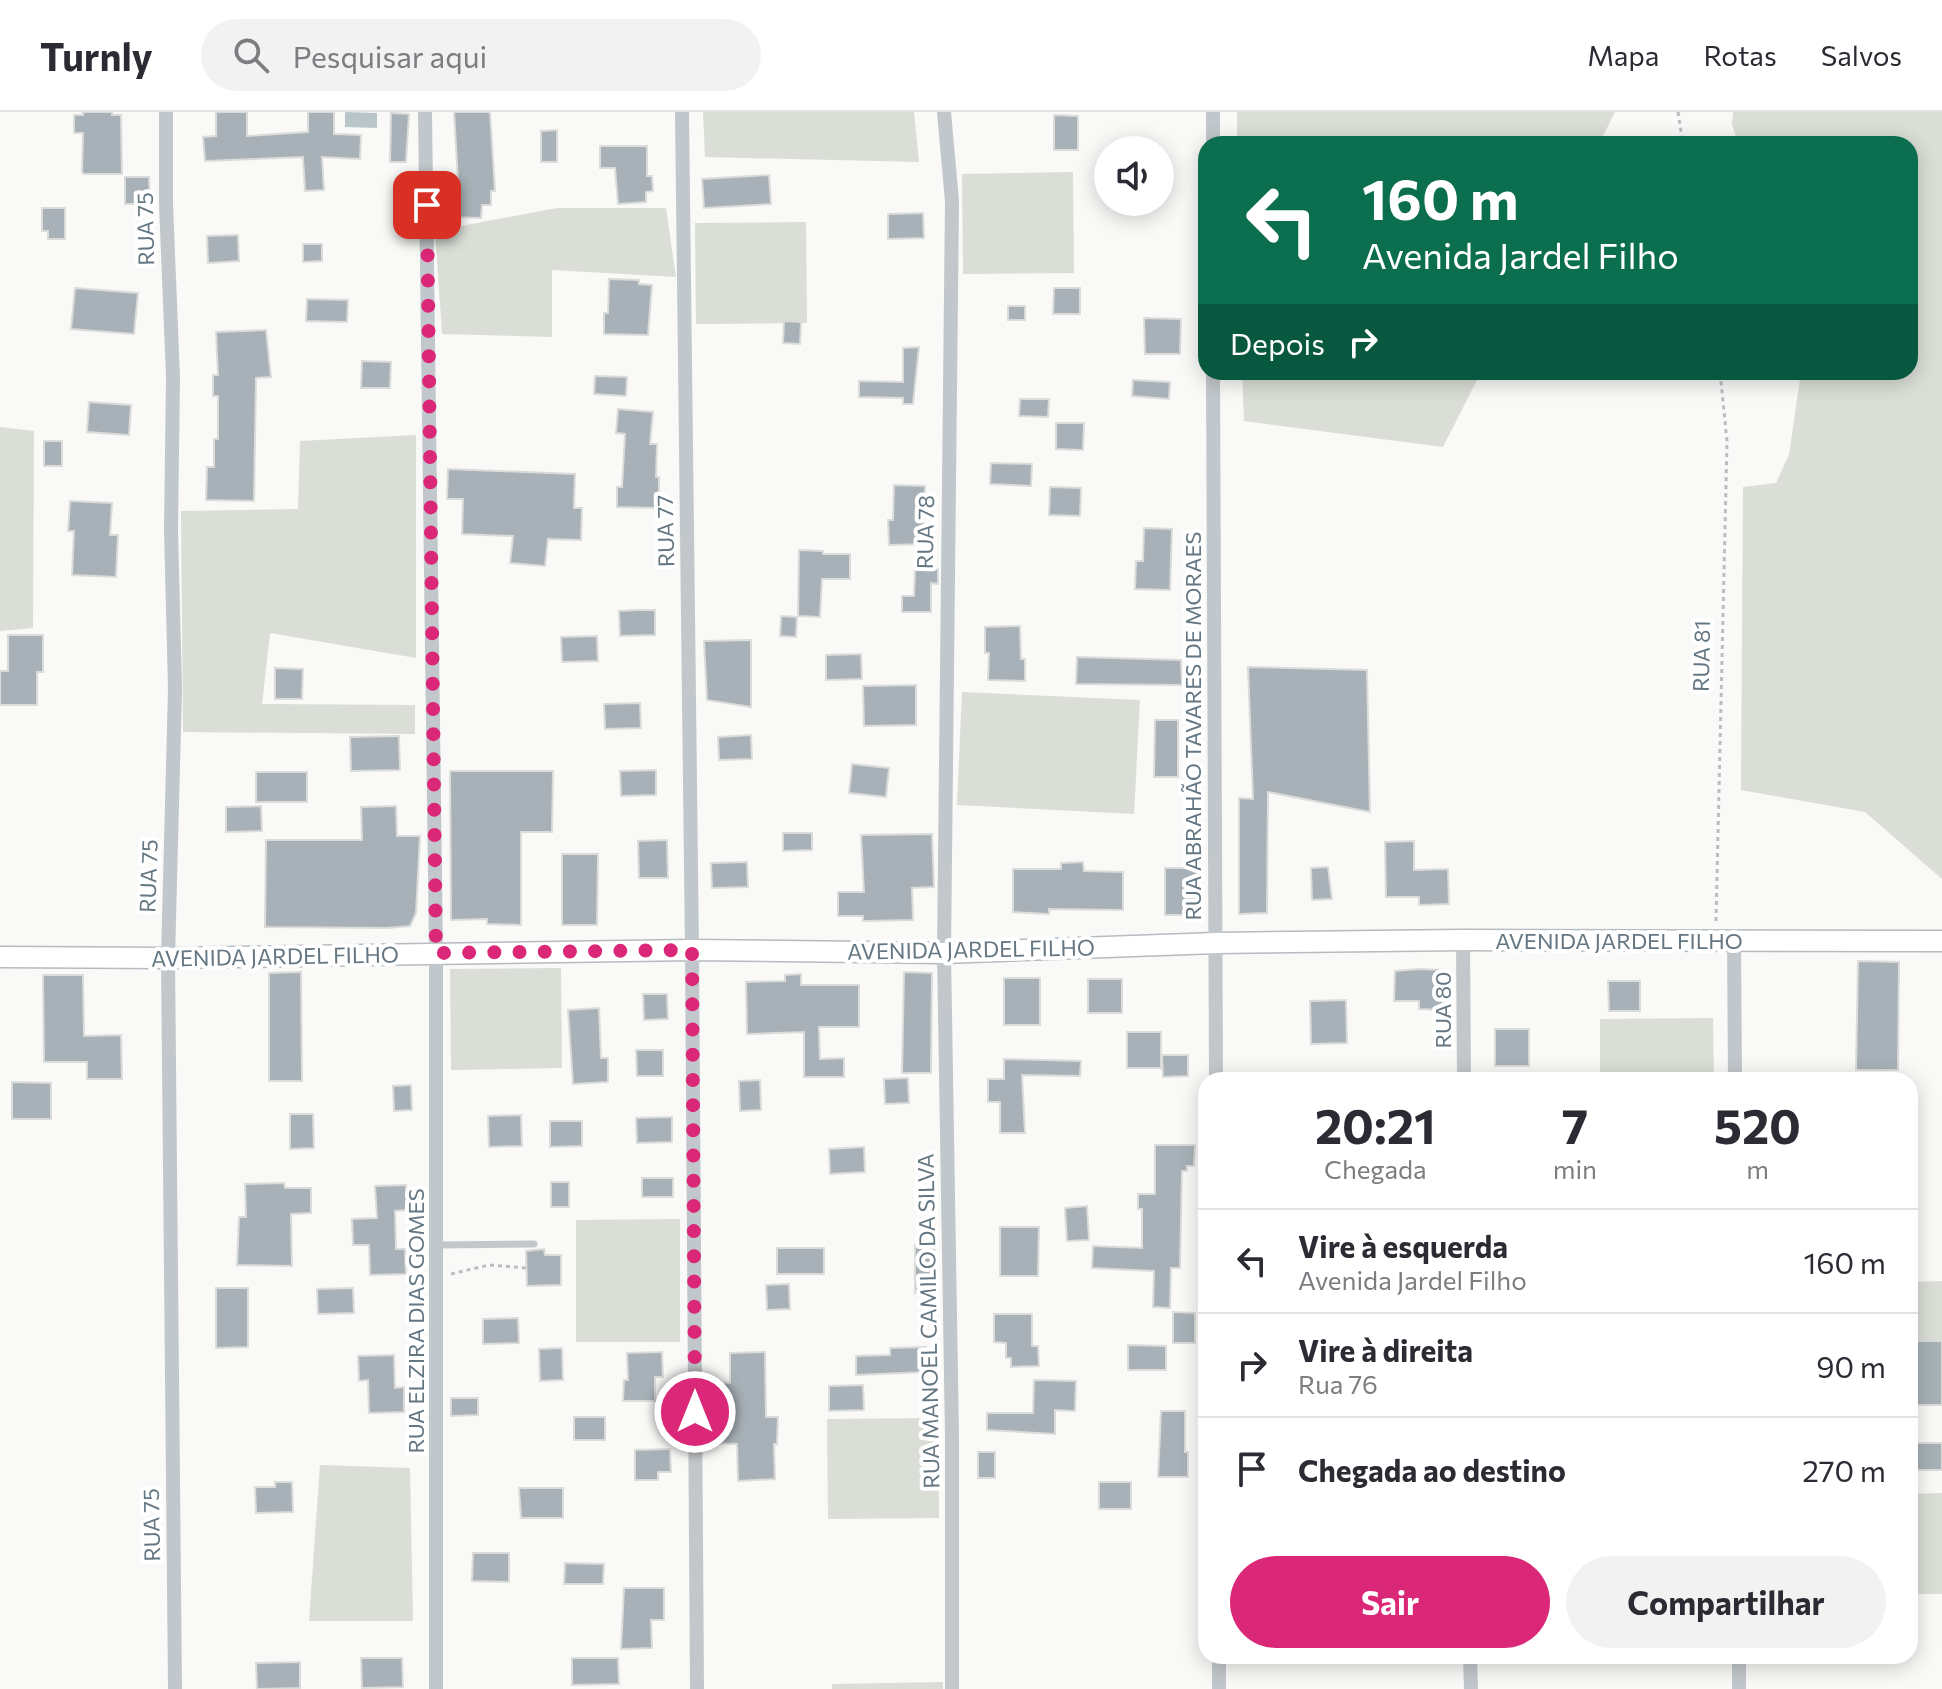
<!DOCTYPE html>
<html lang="pt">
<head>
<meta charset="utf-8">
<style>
	body { margin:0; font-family:Commissioner,sans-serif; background:#f2f2f3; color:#2b2b33; height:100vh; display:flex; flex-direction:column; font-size:30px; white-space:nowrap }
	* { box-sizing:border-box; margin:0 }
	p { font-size:26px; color:#7c7c81 }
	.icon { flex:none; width:44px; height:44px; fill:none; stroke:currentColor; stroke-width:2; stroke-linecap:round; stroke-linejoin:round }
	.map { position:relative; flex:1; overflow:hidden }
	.panel { position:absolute; left:1198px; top:960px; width:720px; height:592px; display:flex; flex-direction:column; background:#fff; border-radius:24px; box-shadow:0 4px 20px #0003 }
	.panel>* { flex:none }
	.banner { position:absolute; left:1198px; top:24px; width:720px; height:244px; border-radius:24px; box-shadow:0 4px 20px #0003; background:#0b6e4f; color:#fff; overflow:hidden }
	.buttons { position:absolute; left:1094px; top:24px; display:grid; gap:16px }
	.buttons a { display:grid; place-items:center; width:80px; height:80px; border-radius:50%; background:#fff; box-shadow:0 4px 20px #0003; font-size:40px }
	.pin { position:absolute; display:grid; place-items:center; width:68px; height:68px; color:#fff; margin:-34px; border-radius:16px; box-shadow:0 4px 12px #0006 }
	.me { position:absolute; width:88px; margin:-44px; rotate:0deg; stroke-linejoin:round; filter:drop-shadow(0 0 6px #0008) }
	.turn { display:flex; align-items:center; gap:28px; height:168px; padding:0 32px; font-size:36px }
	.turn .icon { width:104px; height:104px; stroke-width:2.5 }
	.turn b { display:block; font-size:56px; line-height:68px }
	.then { display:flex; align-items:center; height:76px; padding:0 32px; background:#0003; gap:16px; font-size:30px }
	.eta { display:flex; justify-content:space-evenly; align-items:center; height:136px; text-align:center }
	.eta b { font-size:48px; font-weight:700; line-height:56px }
	.action { display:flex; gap:16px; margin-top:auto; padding:16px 32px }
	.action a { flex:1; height:92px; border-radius:48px; background:#db2777; color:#fff; font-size:32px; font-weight:700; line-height:92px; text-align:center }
	.action a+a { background:#f2f2f3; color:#2b2b33 }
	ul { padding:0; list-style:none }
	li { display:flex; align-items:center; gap:24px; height:104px; padding:0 32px; border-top:2px solid #e1e1e2 }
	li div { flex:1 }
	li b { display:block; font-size:30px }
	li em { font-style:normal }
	header { display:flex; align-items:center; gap:48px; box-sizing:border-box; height:112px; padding:0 40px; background:#fff; border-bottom:2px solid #e1e1e2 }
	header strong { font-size:38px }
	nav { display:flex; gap:44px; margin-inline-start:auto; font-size:28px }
	.search { width:560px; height:72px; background:#f2f2f3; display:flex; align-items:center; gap:20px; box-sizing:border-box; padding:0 28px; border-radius:44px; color:#7c7c81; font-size:30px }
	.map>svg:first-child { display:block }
</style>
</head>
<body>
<header>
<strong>Turnly</strong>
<div class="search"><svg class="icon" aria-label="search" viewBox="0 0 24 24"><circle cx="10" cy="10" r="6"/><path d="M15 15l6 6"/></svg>Pesquisar aqui</div>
<nav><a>Mapa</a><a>Rotas</a><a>Salvos</a></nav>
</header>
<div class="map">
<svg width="1942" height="1577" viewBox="0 0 1942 1577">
	<rect width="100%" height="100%" fill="#f9f9f7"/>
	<path fill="#daded6" d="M703,0H914L919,50L705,45Z
		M1237,0H1615L1599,32H1237Z
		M1733,0H1942V767L1865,700L1741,678L1743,375L1776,371L1789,343L1801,260H1910V32H1738L1732,12Z
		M1073,60L1074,161L963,162L962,62Z
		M557,96H666L676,165L552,158V225L442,222L435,119Z
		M806,110L807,211L696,212L695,111Z
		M1242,260H1481L1443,335L1244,309Z
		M0,315L34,319L33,516L0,519Z
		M416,323V546L270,521L262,592L415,593V622L183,620L181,399L298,397L300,329Z
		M962,580L1140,588L1134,702L957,693Z
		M561,856L562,956L451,958L450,857Z
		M1713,906L1714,968H1600V907Z
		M680,1107V1230H576V1108Z
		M1942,1169V1235H1910V1170Z
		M938,1306L939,1406L828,1407L827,1307Z
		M320,1353L410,1356L413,1509H309Z
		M1942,1381V1482H1910V1382Z
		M943,1570V1577H832V1572Z"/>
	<path fill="#b8c6c9" d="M345,0L377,1V16L345,15Z"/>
	<path fill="#a7b1b7" stroke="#dbdbd9" stroke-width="2" d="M83,0H112V3H121L122,62H84L82,60L83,21H74V3H83Z
		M216,0H247V24L308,20V0H334V22L361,23L360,47L322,45L324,78L305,79L303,45L205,49L203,25L216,24Z
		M454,0H490L495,79H491V93H482L481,106L446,105V86H459Z
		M391,1L409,2L406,50H390Z
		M1054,3L1078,4V38H1054Z
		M557,18V50H541V19Z
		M600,34H647V64H652L653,79L646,80V90L618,92L615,56H600Z
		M769,63L771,92L704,96L702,67Z
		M125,65H149L150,92H125Z
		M42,96H65V127H48V119H42Z
		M923,101L924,126L888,127V102Z
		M238,123L239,149L208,151L207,124Z
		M303,132H322V149L303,150Z
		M609,167L639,168V172L652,173L648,223L604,222V201H608Z
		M75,176L138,181L134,222L71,217Z
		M1054,176H1080V202H1053Z
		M307,187L348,188L347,210L306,209Z
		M1008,194H1025V208H1008Z
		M1144,206L1181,207L1180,242H1145Z
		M784,209L801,210L800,232L783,231Z
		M266,218L271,265L256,266L254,389L206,388L207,355H214V327H218V284H213V263H218L216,220Z
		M919,235L913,292H903V286L859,285V269L903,270V236Z
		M362,249L391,250L390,276H361Z
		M595,264L627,265L626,284L594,282Z
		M1133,268L1170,270L1169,287L1132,284Z
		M1020,287H1049L1048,305L1019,304Z
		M89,290L131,293L129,323L87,320Z
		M618,297L653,300L650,332H657L656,365H659V396L617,395V375H622L625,322L616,321Z
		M1056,311H1084L1083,338L1056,337Z
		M44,329H62V354H44Z
		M991,351L1032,352L1031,374L990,372Z
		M448,357L575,362L574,396H582L581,428L548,427L545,454L510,451L513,424L462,422L463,387H447Z
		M894,373L925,374V384H927V399H923L924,432L889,433L888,408H893Z
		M1050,375L1081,376L1080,404L1049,403Z
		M70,389L112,391L110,423H118L116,465L72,463L74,419H68Z
		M1144,416L1172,417L1170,478L1135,477L1136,449H1143Z
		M799,438L823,439V442H850V467H822L820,505L798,504Z
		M915,456L938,457V472L931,471V500H902V484H914Z
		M637,498H655V523L620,524L619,499Z
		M781,504L797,505L796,525L780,524Z
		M1020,514L1021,547H1025V569L988,568L989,541H985V515Z
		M8,523H43V560H37V593H0V559H8Z
		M597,524L598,549L562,550L561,525Z
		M751,528V595L707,588L704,529Z
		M861,542L862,567L826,568V543Z
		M1077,545L1181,548L1182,573L1076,572Z
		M1248,555L1367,558L1370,700L1268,680L1267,801L1239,802V686L1253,687Z
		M275,556L303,557L302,587H275Z
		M916,573V613L864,614L863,574Z
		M640,591L641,616L605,617L604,592Z
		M1155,608H1178V665H1154Z
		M751,623L752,647L719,648L718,625Z
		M399,624L400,658L351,659L350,625Z
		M852,652L889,656L886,685L849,681Z
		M656,658V683L621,684L620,659Z
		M450,659H553L552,720H521V813L487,812V807L451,808Z
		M256,660H307V690H256Z
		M261,694L262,719L226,720V695Z
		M396,694L397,724H420L416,801L410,814L387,816L265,815L266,728H362L361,695Z
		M783,721H812V738L783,739Z
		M932,722L934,775L912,776L913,808L863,809V804H838V780H864L861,723Z
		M667,728L668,766H639L638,729Z
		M1414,729V758L1448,757L1449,792L1419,793V785H1386L1385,730Z
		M562,742H598L597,813H562Z
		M747,750L748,775L712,776L711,751Z
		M1083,750L1084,759L1123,760V798L1049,797V802L1013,800V757H1061V751Z
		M1328,755L1332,787L1312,788L1311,756Z
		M1165,756H1199V803H1165Z
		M1858,849L1899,850L1898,958H1856Z
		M1420,857L1443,858L1442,898L1419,897V889H1394L1395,859Z
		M301,860L302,969H269V861Z
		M904,860L932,861L931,961H902Z
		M801,862V873H859V915H819L820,947L844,946V965H804V920L747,922L746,870L785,869V863Z
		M43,863H83L84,924L121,923L122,967H87V950H44Z
		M1004,866H1040V913H1004Z
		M1088,867H1122V901H1088Z
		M1608,869H1640V899H1609Z
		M643,882H667L668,907L644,908Z
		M1346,888L1347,931L1311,932L1310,889Z
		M599,896L601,946H608V970L573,972L568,898Z
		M1495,917H1529V954H1495Z
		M1127,920H1161V956H1127Z
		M636,938H663V964H637Z
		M1162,943H1188V964L1163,965Z
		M1004,947L1081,949L1080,964L1022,963L1025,1021H1000V990H988V967H1004Z
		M908,966L909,991L885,992L884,967Z
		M760,968L761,998L740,999L739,969Z
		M12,970L51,971V1007H12Z
		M411,973L412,998L394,999L393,974Z
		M290,1002H313L314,1036L290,1037Z
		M521,1003L522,1034L489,1035L488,1004Z
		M672,1005V1030L637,1031L636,1006Z
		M550,1009H582V1034L550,1035Z
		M1155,1033H1195L1194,1054H1187V1059H1182L1180,1156H1171L1170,1196L1153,1195L1154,1159L1092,1156L1093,1134L1142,1136V1097H1138V1082H1155Z
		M864,1035L865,1060L830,1062L829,1037Z
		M642,1066H673V1085H642Z
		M551,1070H569V1095H551Z
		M284,1071L285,1076H311V1101L291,1102L292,1154L237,1153L239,1105H246L245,1072Z
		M406,1073L407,1098L395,1099L396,1137H405L406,1162L370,1163L369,1133H353L352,1107L377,1106L375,1074Z
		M1087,1094L1089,1128L1067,1129L1065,1096Z
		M1000,1115H1039L1038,1164H1000Z
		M915,1133H935V1181H915Z
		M777,1136H824V1162H777Z
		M544,1137L545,1143H561V1173L527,1174L526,1139Z
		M789,1172L790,1197L767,1198L766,1173Z
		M216,1176H248V1235L216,1236Z
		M353,1176L354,1201L318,1202L317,1177Z
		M1173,1200L1195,1201V1231H1173Z
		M994,1202H1032V1234H1038L1039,1254L1011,1255V1246H1006V1231L994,1230Z
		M518,1206L519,1231L483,1232V1207Z
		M1910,1229H1942V1293H1916V1256H1911Z
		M1128,1233L1166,1234V1258H1128Z
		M926,1235V1260L856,1263V1244L890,1243V1236Z
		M562,1236L563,1268L540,1269L539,1237Z
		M662,1240L663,1265H655V1289H623L624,1268H628L627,1241Z
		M765,1240L766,1305H778L777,1332H774L775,1367L738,1369L737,1332L714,1331L715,1270L730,1271V1241Z
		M394,1243L395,1276L404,1275V1300L369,1301L368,1268L359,1269L358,1244Z
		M1034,1268L1076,1269L1075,1299L1055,1298V1322L987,1318V1301H1033Z
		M863,1273L864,1298L829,1299V1274Z
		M451,1286H478V1303L451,1304Z
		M1161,1299H1185V1340H1188V1365H1158Z
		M574,1305H605V1328H574Z
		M1913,1331H1942V1358H1913Z
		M670,1337L671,1360H658V1368H635V1338Z
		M978,1340H995V1366H978Z
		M275,1370H292L293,1400L256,1401L255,1375H275Z
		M1099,1370H1131V1397H1099Z
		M519,1376H563V1406H521Z
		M473,1441H509V1470L472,1469Z
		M565,1451L604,1452L603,1472H564Z
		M624,1476H664V1508H651L652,1536L621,1537Z
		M361,1546H402L403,1575L362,1576Z
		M572,1546H618L619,1572L572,1573Z
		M300,1550V1576L257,1577L256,1551Z"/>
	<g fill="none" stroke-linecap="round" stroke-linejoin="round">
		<g stroke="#b5bbc0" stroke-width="23">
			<path id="secondary" d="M0,845L168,846L692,838L944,841L1216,831L1463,828L1942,829"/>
		</g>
		<path stroke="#babec1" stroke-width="3" stroke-dasharray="4 4" stroke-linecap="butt" d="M1678,0L1683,32
			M1716,809L1727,329L1720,260
			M451,1162L489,1153L526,1156"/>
		<path stroke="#c2c7cb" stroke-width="7" d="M438,1133L534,1132"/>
		<path stroke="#c2c7cb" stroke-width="14" d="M166,0V92L173,265L171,418L175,577L168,846L175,1577
			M425,0L436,841V1577
			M682,0L692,838L697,1577
			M944,0L952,89L944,841L952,1324V1577
			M1213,0V32
			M1213,260L1216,968
			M1463,828L1464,968
			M1734,828L1735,968
			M1470,1544L1471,1577
			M1739,1544V1577
			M1219,1577V1544"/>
		<use href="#secondary" stroke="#fff" stroke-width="20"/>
	</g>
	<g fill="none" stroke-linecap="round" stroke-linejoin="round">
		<path stroke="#db2777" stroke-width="14" stroke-dasharray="0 25.2" d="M427,93L436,841L692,838L695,1300"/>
	</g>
	<g text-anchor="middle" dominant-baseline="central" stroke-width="8" stroke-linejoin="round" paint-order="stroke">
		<g font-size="22" fill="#647783" stroke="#fff">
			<text transform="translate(145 117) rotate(-91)">RUA 75</text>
			<text transform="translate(665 419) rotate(-91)">RUA 77</text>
			<text transform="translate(925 420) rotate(-89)">RUA 78</text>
			<text transform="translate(1701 544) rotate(-89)">RUA 81</text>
			<text transform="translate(1192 614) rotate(-90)">RUA ABRAHÃO TAVARES DE MORAES</text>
			<text transform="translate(148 764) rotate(-88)">RUA 75</text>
			<text x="1619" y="828">AVENIDA JARDEL FILHO</text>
			<text transform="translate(971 837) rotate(-1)">AVENIDA JARDEL FILHO</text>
			<text transform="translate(275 844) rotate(-1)">AVENIDA JARDEL FILHO</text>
			<text transform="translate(1442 898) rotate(-90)">RUA 80</text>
			<text transform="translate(415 1209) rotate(-90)">RUA ELZIRA DIAS GOMES</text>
			<text transform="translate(928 1209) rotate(-91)">RUA MANOEL CAMILO DA SILVA</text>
			<text transform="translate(151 1413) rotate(-91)">RUA 75</text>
		</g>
	</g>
</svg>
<div class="buttons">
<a><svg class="icon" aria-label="sound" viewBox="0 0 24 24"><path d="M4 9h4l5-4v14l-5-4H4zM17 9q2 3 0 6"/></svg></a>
</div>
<div class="pin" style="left:427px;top:93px;background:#d93025"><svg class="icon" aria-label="arrive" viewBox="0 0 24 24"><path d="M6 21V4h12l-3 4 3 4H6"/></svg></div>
<svg class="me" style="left:695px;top:1300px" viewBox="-20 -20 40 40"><circle r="17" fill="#db2777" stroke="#fff" stroke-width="3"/><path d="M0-11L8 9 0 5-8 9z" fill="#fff"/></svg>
<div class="banner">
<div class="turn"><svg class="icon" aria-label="left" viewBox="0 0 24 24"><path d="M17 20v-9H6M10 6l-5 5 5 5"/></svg><div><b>160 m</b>Avenida Jardel Filho</div></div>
<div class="then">Depois<svg class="icon" aria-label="right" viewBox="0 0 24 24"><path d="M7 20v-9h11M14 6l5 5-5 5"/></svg></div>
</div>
<section class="panel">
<div class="eta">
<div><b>20:21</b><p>Chegada</p></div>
<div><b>7</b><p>min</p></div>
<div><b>520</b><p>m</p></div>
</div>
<ul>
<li><svg class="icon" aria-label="left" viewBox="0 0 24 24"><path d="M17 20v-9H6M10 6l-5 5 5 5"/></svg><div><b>Vire à esquerda</b><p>Avenida Jardel Filho</p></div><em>160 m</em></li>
<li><svg class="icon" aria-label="right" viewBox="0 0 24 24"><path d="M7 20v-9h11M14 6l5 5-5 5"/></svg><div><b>Vire à direita</b><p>Rua 76</p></div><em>90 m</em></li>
<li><svg class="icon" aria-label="arrive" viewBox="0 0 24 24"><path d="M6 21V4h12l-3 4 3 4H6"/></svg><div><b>Chegada ao destino</b></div><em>270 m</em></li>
</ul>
<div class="action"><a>Sair</a><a>Compartilhar</a></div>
</section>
</div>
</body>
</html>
